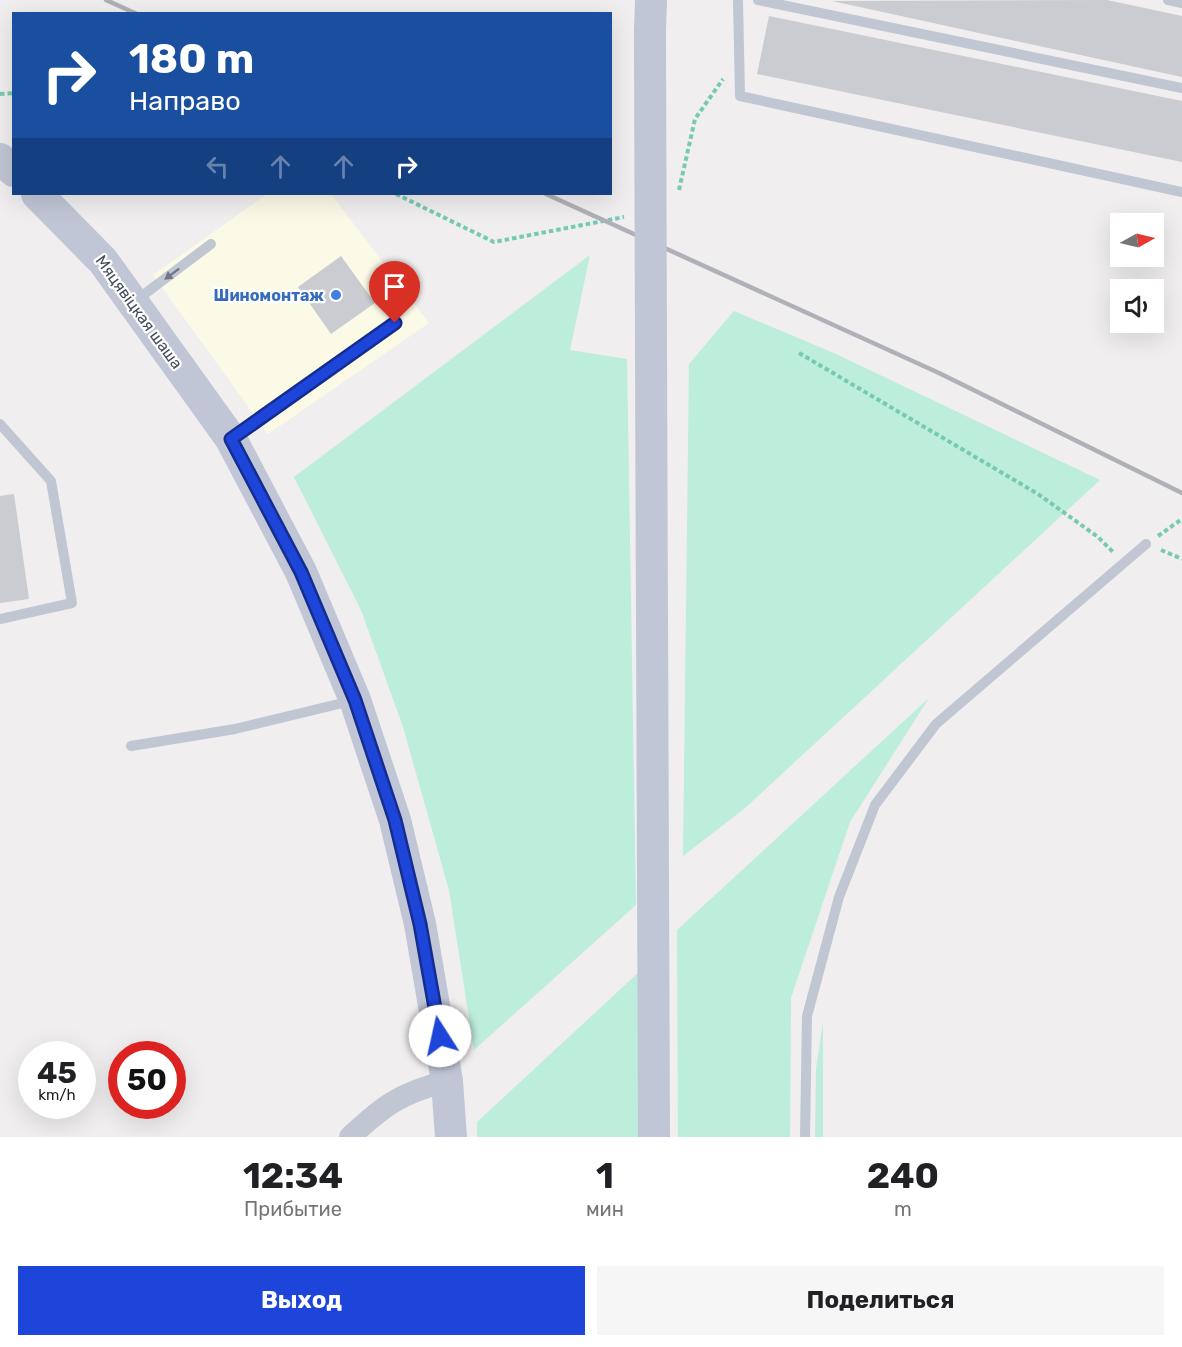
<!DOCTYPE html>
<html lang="ru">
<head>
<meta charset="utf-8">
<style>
	body { margin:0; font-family:Rubik,sans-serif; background:#f6f6f6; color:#202124; height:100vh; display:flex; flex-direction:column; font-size:22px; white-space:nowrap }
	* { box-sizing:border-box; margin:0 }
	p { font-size:20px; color:#757577 }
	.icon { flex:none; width:33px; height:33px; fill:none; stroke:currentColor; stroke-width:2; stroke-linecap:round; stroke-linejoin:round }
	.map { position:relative; height:1137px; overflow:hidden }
	.panel { display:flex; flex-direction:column; background:#fff; flex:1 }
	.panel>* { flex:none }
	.banner { position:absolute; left:12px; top:12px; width:600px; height:183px; border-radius:0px; box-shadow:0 6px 24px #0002; background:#1a4fa0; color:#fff; overflow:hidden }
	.needle { width:39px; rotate:82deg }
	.controls { position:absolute; left:1110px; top:213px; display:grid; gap:12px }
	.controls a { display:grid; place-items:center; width:54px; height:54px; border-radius:0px; background:#fff; box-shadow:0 6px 24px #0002; font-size:30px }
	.speed { position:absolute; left:18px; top:1041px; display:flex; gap:12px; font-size:30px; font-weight:700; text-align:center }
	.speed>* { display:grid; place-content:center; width:78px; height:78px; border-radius:50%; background:#fff; box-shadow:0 6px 24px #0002; line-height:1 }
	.speed small { font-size:15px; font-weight:400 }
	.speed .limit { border:9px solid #d22; background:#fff; color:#111 }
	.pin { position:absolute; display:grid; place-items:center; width:51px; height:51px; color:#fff; margin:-62px -26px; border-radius:50% 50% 50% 0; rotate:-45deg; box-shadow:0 0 6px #0007 }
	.pin .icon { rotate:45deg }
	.me { position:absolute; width:66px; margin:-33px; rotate:350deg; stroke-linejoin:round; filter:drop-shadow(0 0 4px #0008) }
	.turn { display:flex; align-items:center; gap:21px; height:126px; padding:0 18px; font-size:27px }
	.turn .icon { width:78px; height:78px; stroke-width:2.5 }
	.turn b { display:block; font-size:42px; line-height:51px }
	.lanes { display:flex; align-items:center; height:57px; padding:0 18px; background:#0003; justify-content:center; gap:30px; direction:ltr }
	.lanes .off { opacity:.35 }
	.eta { display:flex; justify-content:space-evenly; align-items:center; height:102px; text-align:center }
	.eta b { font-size:36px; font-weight:700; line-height:42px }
	.primary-button { display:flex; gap:12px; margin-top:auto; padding:12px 18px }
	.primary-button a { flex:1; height:69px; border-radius:0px; background:#1e45da; color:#fff; font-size:24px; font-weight:700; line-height:69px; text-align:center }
	.primary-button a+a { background:#f6f6f6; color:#202124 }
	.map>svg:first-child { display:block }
</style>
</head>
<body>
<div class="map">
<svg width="1182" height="1137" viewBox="0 0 1182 1137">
	<rect width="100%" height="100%" fill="#f0eeee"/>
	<path fill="#fbfae7" d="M267,194H331L429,323L268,434L153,275Z"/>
	<path fill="#bdeddb" d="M590,255L570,350L627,359L636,905L474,1050L449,890L403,727L361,610L294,477Z
		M734,311L836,354L1100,480L744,809L683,856L689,364Z
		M929,698L850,822L791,998L790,1137H678L677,930Z
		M639,972L638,1137H477V1122Z
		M823,1022V1137H815L816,1069Z"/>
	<path fill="#cbccd2" d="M1107,0L1182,16V77L832,1Z
		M769,16L1182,101V162L757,74Z
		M341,256L375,303L331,334L298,287Z
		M14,494L29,599L0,603V496Z"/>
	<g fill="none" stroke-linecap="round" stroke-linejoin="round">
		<path stroke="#76cab4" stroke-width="4" stroke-dasharray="4.5 3" stroke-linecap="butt" d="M0,94L14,93
			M679,190L695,119L723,79
			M396,194L494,242L624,217
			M799,353L1038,494L1098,537L1113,552
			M1158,536L1182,519
			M1161,550L1182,559"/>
		<path stroke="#c1c6d3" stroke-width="10" d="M738,0L740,96L1182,192
			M758,0L1182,88
			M1168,0L1182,3
			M134,302L211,244
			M0,424L51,481L72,603L0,619
			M233,437L395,323
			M131,746L235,729L351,701
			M805,1137L807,1016L839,897L875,805L936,724L1146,544"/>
		<path stroke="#c1c6d3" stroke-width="22" d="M350,1137C384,1105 401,1093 447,1081"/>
		<path stroke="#c1c6d6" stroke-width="32" d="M650,31L651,0
			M0,159L14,171
			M37,194L103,261L231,439L301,572L355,700L395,820L420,924L447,1081L451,1137
			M651,358L654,1137"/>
		<path stroke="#b0b1b8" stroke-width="4.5" d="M106,0L137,14
			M546,194L939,373L1182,493"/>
		<path stroke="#c1c6d6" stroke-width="32" d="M650,31L651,358"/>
	</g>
	<defs><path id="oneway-solid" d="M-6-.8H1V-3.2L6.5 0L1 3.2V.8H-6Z" transform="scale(1.5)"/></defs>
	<use fill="#717785" href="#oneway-solid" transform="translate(172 274) rotate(143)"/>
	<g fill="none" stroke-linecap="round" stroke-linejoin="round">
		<g stroke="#142d8e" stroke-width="15">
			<path id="route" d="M395,323L231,439L301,572L355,700L395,820L420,924L440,1036"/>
		</g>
		<use href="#route" stroke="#1e45da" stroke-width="10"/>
	</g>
	<circle fill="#3f7fe0" stroke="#fff" stroke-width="2" cx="336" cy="295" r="6"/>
	<g text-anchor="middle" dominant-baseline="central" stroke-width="4.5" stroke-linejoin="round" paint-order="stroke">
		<g font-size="16" font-weight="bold" fill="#366cbe" stroke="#fff" text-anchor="end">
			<text x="324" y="295">Шиномонтаж</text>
		</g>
		<g font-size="16" fill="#464c5b" stroke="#fff">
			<text transform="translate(139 312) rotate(54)">Мяцявіцкая шаша</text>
		</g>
	</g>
</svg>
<div class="controls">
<a><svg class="needle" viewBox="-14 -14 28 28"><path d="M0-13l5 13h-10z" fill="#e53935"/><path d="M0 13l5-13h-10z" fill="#757577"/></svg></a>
<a><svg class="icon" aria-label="sound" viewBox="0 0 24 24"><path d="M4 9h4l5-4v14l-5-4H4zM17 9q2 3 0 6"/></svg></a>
</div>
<div class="speed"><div>45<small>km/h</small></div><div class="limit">50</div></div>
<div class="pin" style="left:395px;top:323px;background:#d93025"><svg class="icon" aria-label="arrive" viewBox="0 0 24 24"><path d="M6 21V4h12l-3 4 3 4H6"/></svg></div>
<svg class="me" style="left:440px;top:1036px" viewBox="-20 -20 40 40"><circle r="19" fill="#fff"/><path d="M0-13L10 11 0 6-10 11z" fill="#1e45da"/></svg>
<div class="banner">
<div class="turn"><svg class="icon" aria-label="right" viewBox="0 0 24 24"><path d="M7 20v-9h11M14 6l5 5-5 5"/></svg><div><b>180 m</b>Направо</div></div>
<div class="lanes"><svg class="icon off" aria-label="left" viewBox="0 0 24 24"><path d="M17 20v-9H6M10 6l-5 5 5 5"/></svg><svg class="icon off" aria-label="ahead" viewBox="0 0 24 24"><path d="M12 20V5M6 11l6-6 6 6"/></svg><svg class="icon off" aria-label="ahead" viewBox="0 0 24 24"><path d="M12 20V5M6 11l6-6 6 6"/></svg><svg class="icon" aria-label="right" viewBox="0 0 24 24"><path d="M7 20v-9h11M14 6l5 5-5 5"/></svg></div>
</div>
</div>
<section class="panel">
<div class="eta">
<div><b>12:34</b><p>Прибытие</p></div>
<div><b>1</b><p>мин</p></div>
<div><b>240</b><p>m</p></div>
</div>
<div class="primary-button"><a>Выход</a><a>Поделиться</a></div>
</section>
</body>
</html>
